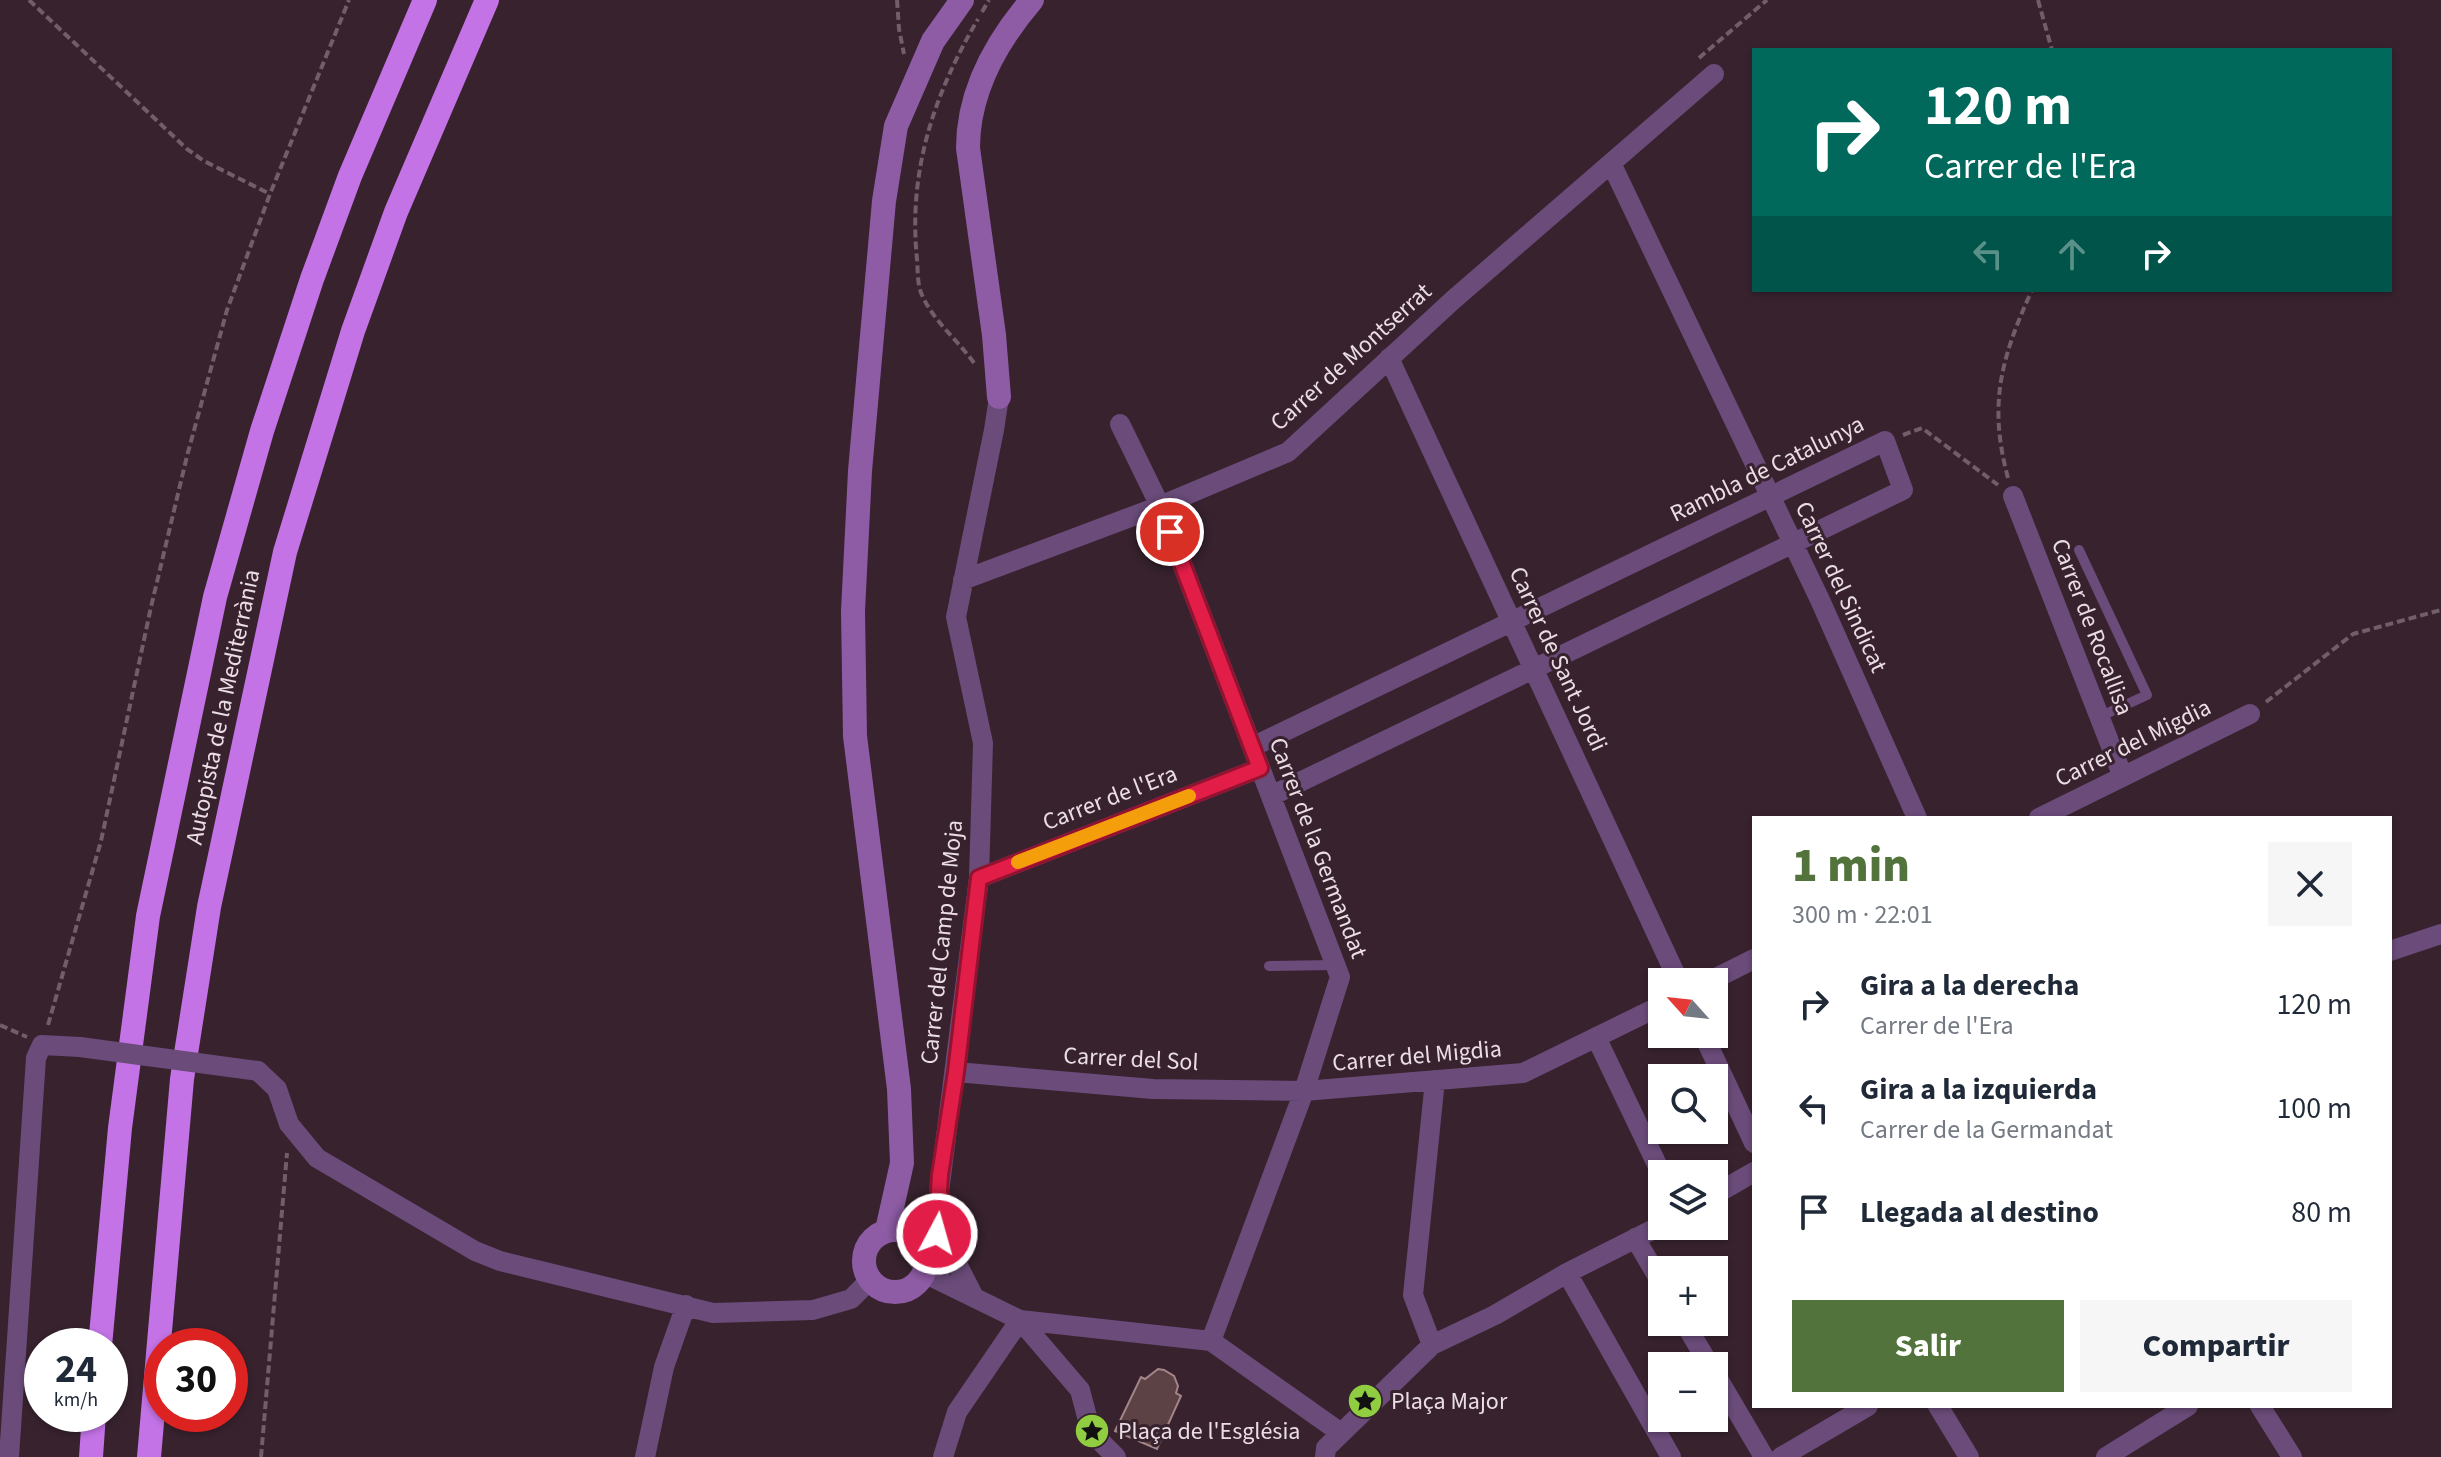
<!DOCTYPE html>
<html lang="es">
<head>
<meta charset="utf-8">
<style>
	body { margin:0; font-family:"Source Sans 3",sans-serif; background:#f6f6f7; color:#1f2937; height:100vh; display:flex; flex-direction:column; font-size:30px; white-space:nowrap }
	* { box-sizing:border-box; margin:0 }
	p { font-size:26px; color:#747a83 }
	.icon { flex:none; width:44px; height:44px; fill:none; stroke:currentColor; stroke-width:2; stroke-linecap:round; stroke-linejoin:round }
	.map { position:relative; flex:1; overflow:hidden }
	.drawer { position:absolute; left:1752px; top:816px; width:640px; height:592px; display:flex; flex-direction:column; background:#fff; border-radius:0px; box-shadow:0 2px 6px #0004 }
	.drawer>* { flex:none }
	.guide { position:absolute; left:1752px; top:48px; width:640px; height:244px; border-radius:0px; box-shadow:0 2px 6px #0004; background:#00695c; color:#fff; overflow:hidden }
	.needle { width:52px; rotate:297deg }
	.fabs { position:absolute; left:1648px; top:968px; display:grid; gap:16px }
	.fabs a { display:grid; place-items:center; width:80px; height:80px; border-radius:0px; background:#fff; box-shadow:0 2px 6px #0004; font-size:40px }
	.speed { position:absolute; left:24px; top:1328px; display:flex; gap:16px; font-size:40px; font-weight:700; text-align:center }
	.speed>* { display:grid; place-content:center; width:104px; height:104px; border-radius:50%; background:#fff; box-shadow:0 2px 6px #0004; line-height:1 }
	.speed small { font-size:20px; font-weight:400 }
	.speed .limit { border:12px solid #d22; background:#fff; color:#111 }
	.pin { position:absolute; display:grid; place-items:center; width:68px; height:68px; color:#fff; margin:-34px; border:4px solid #fff; border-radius:50%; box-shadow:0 2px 8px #0007 }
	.me { position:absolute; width:88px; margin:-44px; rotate:6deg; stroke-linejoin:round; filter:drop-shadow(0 0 6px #0008) }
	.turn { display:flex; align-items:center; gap:28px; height:168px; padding:0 40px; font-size:36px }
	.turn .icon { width:104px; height:104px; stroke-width:2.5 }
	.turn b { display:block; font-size:56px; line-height:68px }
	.lanes { display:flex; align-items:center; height:76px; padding:0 40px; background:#0003; justify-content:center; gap:40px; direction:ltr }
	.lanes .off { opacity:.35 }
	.round { display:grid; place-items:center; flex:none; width:84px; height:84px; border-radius:0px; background:#f6f6f7 }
	.headline { display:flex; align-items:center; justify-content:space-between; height:136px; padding:0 40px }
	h1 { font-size:48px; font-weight:800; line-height:60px; color:#52733b }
	.cta { display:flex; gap:16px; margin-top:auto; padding:16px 40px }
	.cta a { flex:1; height:92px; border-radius:0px; background:#52733b; color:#fff; font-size:32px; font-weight:800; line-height:92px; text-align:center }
	.cta a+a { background:#f6f6f7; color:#1f2937 }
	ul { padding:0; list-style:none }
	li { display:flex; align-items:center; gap:24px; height:104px; padding:0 40px }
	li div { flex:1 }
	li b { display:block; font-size:30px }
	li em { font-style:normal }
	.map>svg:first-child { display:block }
</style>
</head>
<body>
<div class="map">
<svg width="2441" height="1457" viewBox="0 0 2441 1457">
	<rect width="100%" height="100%" fill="#37222e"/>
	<path fill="#5c4244" stroke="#a48689" stroke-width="2" d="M1158,1369L1164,1370L1174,1376L1178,1386L1176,1393L1181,1396L1157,1449L1115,1431L1141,1377L1145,1379Z"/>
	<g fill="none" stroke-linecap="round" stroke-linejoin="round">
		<path stroke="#715e68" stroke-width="4" stroke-dasharray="8 4" stroke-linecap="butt" d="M29,0L187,149L204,161L270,194
			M897,0L899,29L904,54
			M2038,0L2052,50
			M982,12L989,0
			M1699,58L1767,0
			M974,363C957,339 934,322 922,295C917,285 918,270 917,259C908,171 934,94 978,19
			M1903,435L1922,428L1998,485
			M2008,478C1988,404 2001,358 2032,290
			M2266,702L2353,634L2441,610
			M0,1025L27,1037
			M48,1025L101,841L151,607L187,456L227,310L270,194L349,0
			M261,1457L287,1153"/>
		<path stroke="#6a4b79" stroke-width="10" d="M2079,550L2147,695L2099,717
			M1269,966L1335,965"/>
		<path stroke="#6a4b79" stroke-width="20" d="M1611,163L1820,600L1917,818
			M1389,358L1679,982
			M1120,424L1160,506L1340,977L1304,1091L1211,1341
			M2013,496L2123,777
			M963,580L1160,506L1288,452L1453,300L1714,74
			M1252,747L1885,441L1903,490L1271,796
			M2039,818L2250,714
			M979,878L1260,768
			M2390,951L2441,934
			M1708,982L1754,959
			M1703,1034L1754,1143
			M1596,1037L1662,1175
			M258,1071L277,1089L289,1124L317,1158L475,1251L500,1261L713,1313L813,1310L851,1299L870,1280
			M956,1072L1153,1089L1304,1091L1523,1073L1662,1005
			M1714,1195L1754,1172
			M1635,1238L1662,1284
			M925,1251L946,1219
			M924,1273L1020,1320L1211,1341L1341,1433
			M1567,1273L1671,1457
			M973,1295L957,1264L939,1192L979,878L983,743L956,617L994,430L999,397
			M1020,1320L1080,1390L1091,1432L1116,1457
			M1684,1322L1710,1366
			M1432,1345L1413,1295L1435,1080
			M1714,1372L1764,1457
			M1938,1406L1969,1457
			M2260,1406L2292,1457
			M9,1457L36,1058L42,1045L80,1047
			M645,1457L664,1367L686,1305
			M943,1457L957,1412L1020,1320
			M1325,1457L1326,1448L1432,1345L1495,1315L1567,1273L1662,1225
			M1781,1457L1868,1406
			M2106,1457L2188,1406"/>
		<path stroke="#8e5ca5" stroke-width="24" d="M999,397L994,335L968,148C968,91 996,42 1032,0
			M864 1261a31 31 0 1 1 62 0a31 31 0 1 1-62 0Z
			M887,1230L902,1163L899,1089L855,736L853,611L860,471L884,201L896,126L933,41L962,0"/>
		<path stroke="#c373e6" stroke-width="24" d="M100,1346L120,1128L148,916L215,597L262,431L312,279L350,176L425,0
			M91,1457L94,1414
			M149,1457L182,1079L209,907L285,552L353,331L396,212L487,0"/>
		<path stroke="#6a4b79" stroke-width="20" d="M80,1047L258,1071"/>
	</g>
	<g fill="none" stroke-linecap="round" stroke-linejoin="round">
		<g stroke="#92132f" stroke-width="20">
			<path id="route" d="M937,1234L946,1219L939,1192L940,1175L956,1072L979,878L1260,768L1170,532"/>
		</g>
		<use href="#route" stroke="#e11d48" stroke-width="14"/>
		<path stroke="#f59e0b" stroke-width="14" d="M1018,862L1189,796"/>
	</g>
	<defs>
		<g id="sight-disc" transform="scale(1.8)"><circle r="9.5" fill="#91cd40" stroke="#37222e"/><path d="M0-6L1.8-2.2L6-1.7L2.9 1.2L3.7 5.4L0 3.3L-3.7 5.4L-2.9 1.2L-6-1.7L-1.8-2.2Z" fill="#111"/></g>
	</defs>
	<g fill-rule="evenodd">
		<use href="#sight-disc" x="1365" y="1401"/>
		<use href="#sight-disc" x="1092" y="1431"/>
	</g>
	<g text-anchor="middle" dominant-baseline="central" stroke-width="6" stroke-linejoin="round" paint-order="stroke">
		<g font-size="24" fill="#ebdde4" stroke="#37222e">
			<text transform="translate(1351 357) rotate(-42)">Carrer de Montserrat</text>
			<text transform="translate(1767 469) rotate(-26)">Rambla de Catalunya</text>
			<text transform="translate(1841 587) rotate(65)">Carrer del Sindicat</text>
			<text transform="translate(2092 627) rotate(69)">Carrer de Rocallisa</text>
			<text transform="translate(1558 659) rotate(65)">Carrer de Sant Jordi</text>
			<text transform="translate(223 707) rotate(-78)">Autopista de la Mediterrània</text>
			<text transform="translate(2133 743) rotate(-26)">Carrer del Migdia</text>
			<text transform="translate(1110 798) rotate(-21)">Carrer de l'Era</text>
			<text transform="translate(1318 848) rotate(69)">Carrer de la Germandat</text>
			<text transform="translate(942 942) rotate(-84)">Carrer del Camp de Moja</text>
			<text transform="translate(1417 1056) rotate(-5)">Carrer del Migdia</text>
			<text transform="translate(1131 1059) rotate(3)">Carrer del Sol</text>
		</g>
		<g font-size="24" fill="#ebdde4" stroke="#37222e" text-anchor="start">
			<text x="1391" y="1401">Plaça Major</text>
			<text x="1118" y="1431">Plaça de l'Església</text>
		</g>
	</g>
</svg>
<div class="fabs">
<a><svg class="needle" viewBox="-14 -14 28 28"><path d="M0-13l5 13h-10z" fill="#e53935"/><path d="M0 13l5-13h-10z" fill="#747a83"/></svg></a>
<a><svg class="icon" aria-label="search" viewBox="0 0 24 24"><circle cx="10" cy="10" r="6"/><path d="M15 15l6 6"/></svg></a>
<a><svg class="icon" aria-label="layers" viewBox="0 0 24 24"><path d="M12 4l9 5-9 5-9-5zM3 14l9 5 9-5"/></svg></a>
<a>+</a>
<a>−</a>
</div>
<div class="speed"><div>24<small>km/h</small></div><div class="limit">30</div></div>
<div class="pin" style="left:1170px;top:532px;background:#d93025"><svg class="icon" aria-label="arrive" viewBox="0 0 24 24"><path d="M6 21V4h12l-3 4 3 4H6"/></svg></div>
<svg class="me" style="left:937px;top:1234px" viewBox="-20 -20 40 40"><circle r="17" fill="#e11d48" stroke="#fff" stroke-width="3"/><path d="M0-11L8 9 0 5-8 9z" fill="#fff"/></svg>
<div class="guide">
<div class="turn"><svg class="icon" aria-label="right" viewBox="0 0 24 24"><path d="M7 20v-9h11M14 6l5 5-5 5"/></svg><div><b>120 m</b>Carrer de l'Era</div></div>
<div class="lanes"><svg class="icon off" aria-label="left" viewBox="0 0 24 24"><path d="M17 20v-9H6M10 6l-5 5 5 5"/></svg><svg class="icon off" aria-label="ahead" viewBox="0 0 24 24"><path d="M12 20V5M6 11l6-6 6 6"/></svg><svg class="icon" aria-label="right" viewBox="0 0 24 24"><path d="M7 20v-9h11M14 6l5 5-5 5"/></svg></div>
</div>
<section class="drawer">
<div class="headline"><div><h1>1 min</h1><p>300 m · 22:01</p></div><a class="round"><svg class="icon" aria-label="close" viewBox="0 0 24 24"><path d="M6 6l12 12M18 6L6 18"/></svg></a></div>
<ul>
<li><svg class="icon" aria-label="right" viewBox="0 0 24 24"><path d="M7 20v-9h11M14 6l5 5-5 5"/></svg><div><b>Gira a la derecha</b><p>Carrer de l'Era</p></div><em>120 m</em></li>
<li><svg class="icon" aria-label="left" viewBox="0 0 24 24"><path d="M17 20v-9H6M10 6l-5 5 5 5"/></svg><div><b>Gira a la izquierda</b><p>Carrer de la Germandat</p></div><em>100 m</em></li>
<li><svg class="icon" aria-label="arrive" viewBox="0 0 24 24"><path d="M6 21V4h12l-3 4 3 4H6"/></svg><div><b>Llegada al destino</b></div><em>80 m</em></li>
</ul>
<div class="cta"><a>Salir</a><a>Compartir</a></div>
</section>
</div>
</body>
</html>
